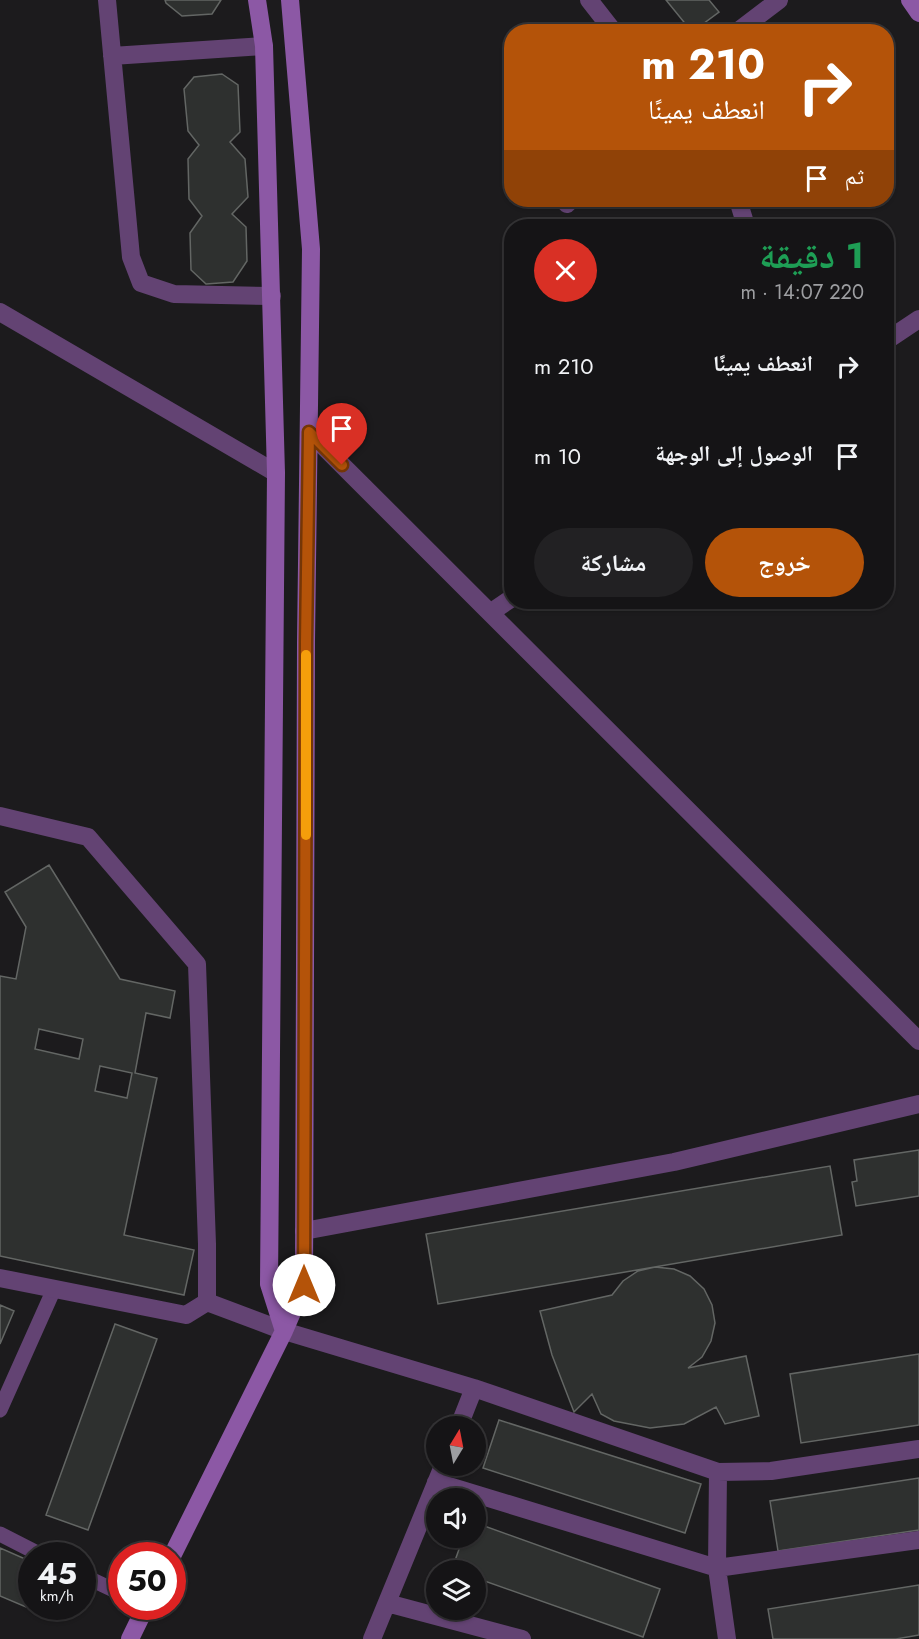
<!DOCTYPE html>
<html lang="ar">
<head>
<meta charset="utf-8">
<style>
	body { margin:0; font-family:Jost,"Noto Naskh Arabic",sans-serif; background:#222123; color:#f1f3f6; direction:rtl; height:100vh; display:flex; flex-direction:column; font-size:22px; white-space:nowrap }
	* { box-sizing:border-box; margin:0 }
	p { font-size:20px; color:#9d9ea1 }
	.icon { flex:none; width:33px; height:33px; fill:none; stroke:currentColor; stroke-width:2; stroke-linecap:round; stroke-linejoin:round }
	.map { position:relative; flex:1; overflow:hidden; direction:ltr }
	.panel { position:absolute; left:504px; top:219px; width:390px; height:390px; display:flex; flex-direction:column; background:#151416; border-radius:24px; box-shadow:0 2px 4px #0004,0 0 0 2px #343335; direction:rtl }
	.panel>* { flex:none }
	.banner { position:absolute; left:504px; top:24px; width:390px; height:183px; border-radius:24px; box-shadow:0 2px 4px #0004,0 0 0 2px #343335; direction:rtl; background:#b45309; color:#fff; overflow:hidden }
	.needle { width:39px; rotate:10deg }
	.controls { position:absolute; left:426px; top:1416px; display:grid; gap:12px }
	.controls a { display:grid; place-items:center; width:60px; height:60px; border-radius:50%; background:#151416; box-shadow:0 2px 4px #0004,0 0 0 2px #343335; font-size:30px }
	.speed { position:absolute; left:18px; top:1542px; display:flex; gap:12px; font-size:30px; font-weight:700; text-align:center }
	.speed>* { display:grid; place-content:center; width:78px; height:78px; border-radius:50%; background:#151416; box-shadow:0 2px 4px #0004,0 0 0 2px #343335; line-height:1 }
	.speed small { font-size:15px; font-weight:400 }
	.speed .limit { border:9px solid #d22; background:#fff; color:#111 }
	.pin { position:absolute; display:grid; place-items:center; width:51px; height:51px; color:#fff; margin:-62px -26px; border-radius:50% 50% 50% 0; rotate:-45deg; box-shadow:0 0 6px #0007 }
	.pin .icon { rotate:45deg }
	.me { position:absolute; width:66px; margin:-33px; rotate:0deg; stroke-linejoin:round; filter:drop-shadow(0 0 4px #0008) }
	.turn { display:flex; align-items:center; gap:21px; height:126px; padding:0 30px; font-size:27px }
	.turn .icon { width:78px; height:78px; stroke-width:2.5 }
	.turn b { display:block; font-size:42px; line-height:51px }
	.then { display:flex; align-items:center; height:57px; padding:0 30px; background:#0003; gap:12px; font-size:22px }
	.round { display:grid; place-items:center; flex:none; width:63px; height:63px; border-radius:32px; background:#222123 }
	.overview { display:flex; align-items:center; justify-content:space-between; height:102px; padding:0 30px }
	h1 { font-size:36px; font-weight:700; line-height:45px; color:#1e9e55 }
	.action { display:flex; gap:12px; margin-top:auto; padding:12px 30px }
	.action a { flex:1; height:69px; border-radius:36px; background:#b45309; color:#fff; font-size:24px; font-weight:700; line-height:69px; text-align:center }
	.action a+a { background:#222123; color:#f1f3f6 }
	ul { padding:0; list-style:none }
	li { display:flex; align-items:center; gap:18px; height:90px; padding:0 30px }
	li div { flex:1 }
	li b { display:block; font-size:22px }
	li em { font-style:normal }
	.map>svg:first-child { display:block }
</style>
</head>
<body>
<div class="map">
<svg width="919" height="1639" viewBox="0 0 919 1639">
	<rect width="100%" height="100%" fill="#1c1b1d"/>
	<path fill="#2e302f" stroke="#636664" stroke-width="1.5" fill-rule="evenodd" d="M165,0H221L212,14L182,16L166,3Z
		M666,0H709L719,12L692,32Z
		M222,74L238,85L240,132L230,142L245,159L248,197L232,214L246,227L247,261L233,282L206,284L191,270L190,233L202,216L189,199L188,159L199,145L188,131L184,89L194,77Z
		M49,865L120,979L175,991L170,1018L146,1013L135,1073L157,1078L124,1235L194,1250L184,1295L0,1256V976L16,979L26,927L5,892ZM39,1029L83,1039L79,1059L35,1049ZM100,1066L132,1073L127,1098L95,1091Z
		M919,1150V1196L856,1206L852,1182L857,1181L854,1160Z
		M830,1166L842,1235L438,1304L426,1234Z
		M655,1267L674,1269L690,1276L704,1289L712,1305L715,1323L711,1341L702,1357L688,1368L746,1356L759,1416L725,1424L716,1407L684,1424L650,1428L614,1421L601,1414L592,1394L574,1412L552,1355L540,1311L612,1295L623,1281L638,1271Z
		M0,1305L14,1311L0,1344Z
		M115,1324L157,1339L88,1530L46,1515Z
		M919,1354V1425L801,1443L790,1374Z
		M499,1420L701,1484L685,1533L483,1468Z
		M919,1478V1530L778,1551L770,1501Z
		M476,1523L660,1589L643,1637L476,1578V1570L452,1569L463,1538H476Z
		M0,1548L32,1562V1606H48L45,1615L0,1596Z
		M919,1585V1635L896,1639H773L768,1609Z"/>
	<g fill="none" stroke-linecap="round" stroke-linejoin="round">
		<path stroke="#634373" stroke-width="15" d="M0,1410L54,1289
			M0,1534L43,1556
			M82,1575L122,1594"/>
		<path stroke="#634373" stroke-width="18" d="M107,0L131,257L141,283L174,294L272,296
			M589,0L614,32
			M737,32L779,0
			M112,56L264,46
			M738,200L746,226
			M567,204L570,200
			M0,312L276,473
			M886,341L919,319
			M309,432L919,1041
			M490,613L512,598
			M0,816L88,837L197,964L207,1244V1302
			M304,1231L674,1162L919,1104
			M0,1278L186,1315L207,1302
			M207,1302L284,1331L474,1388L718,1472L771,1471L919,1449
			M459,1426L474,1388
			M718,1472L717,1568L727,1639
			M436,1482L717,1568L919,1540
			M387,1603L522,1639
			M372,1639L443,1466"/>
		<path stroke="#8c58a5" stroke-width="18" d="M257,0L264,46L276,473L269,1284L284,1331
			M910,0L919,13
			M172,1556L284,1331L304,1285L306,642L311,249L290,0
			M130,1639L146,1606"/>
	</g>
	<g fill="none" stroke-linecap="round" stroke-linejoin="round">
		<g stroke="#753606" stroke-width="15">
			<path id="route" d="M304,1285L306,642L309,432L342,465"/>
		</g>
		<use href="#route" stroke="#b45309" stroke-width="10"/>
		<path stroke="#f59e0b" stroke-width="10" d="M306,835V655"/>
	</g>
</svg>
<div class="controls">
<a><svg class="needle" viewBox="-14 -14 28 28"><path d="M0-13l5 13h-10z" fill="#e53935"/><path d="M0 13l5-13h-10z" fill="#9d9ea1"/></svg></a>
<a><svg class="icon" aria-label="sound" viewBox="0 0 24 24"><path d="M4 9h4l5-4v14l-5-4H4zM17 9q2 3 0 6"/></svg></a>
<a><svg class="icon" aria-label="layers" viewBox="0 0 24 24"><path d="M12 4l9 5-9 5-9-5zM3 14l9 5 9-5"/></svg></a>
</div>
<div class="speed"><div>45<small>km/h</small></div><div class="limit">50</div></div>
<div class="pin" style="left:342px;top:465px;background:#d93025"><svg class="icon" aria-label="arrive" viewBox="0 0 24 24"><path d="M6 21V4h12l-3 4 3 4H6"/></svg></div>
<svg class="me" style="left:304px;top:1285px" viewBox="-20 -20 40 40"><circle r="19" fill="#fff"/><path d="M0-13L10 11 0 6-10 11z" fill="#b45309"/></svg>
<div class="banner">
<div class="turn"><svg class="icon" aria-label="right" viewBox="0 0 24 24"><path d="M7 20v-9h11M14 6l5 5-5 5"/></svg><div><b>210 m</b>انعطف يمينًا</div></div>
<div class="then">ثم<svg class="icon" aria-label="arrive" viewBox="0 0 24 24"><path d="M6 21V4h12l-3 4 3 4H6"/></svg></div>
</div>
<section class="panel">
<div class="overview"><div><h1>1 دقيقة</h1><p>220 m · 14:07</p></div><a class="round" style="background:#d93025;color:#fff"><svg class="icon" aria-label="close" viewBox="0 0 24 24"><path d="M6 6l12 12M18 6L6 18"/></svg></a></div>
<ul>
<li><svg class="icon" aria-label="right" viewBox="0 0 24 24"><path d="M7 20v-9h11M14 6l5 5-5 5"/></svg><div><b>انعطف يمينًا</b></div><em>210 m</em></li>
<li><svg class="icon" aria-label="arrive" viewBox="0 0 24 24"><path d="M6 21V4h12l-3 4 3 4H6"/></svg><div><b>الوصول إلى الوجهة</b></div><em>10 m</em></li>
</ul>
<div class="action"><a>خروج</a><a>مشاركة</a></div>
</section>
</div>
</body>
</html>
